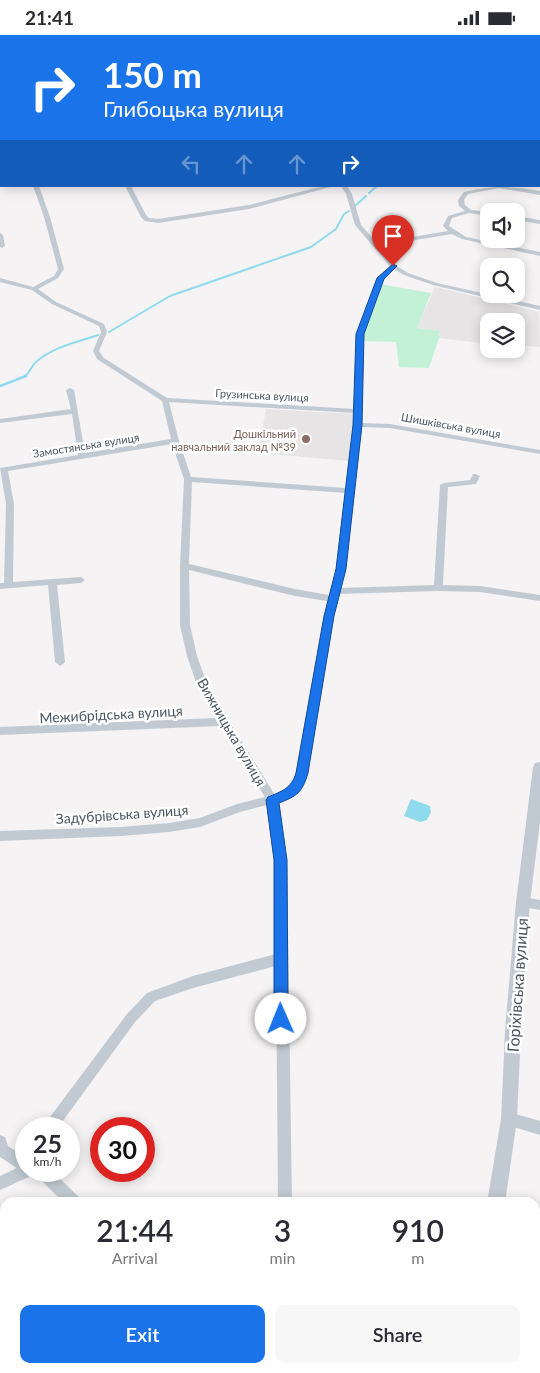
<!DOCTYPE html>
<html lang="en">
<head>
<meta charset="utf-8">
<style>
	body { margin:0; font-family:Lato,sans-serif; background:#f7f7f7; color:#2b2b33; height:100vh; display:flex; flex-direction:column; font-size:19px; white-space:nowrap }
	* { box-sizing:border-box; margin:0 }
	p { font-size:16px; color:#7c7c81 }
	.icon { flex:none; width:28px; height:28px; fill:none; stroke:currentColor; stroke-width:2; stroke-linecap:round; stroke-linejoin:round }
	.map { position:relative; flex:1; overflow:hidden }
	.drawer { position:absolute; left:0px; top:1162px; width:540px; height:176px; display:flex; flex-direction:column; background:#fff; border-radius:15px 15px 0 0; box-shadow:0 2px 12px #0003 }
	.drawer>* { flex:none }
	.hud { position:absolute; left:0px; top:0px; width:540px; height:152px; box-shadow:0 2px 12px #0003; background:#1a73e8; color:#fff; overflow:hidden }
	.controls { position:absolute; left:480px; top:168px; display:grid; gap:10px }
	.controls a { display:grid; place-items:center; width:45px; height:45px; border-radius:10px; background:#fff; box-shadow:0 2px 12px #0003; font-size:25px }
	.speed { position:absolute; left:15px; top:1082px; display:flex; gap:10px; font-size:25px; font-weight:700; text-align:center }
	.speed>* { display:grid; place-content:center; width:65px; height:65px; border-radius:50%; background:#fff; box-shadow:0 2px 12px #0003; line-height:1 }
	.speed small { font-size:12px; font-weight:400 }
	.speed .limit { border:8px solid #d22; background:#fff; color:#111 }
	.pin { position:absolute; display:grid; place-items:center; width:42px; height:42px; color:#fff; margin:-51px -21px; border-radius:50% 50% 50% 0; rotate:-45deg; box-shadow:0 0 5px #0007 }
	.pin .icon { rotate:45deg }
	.me { position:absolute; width:55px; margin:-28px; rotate:359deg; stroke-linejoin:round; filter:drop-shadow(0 0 4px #0008) }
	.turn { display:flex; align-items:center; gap:18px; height:105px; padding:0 20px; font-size:22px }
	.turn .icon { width:65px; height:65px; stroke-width:2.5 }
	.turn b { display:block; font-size:35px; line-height:42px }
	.lanes { display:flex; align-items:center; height:48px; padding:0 20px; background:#0003; justify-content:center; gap:25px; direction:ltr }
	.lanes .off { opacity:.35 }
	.eta { display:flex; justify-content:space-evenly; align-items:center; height:85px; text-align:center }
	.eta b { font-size:30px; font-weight:600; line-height:35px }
	.action { display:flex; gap:10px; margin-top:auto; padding:10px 20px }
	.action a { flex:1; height:58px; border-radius:10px; background:#1a73e8; color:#fff; font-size:20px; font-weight:600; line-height:58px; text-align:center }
	.action a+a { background:#f7f7f7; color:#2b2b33 }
	.status { display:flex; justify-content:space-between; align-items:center; height:35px; padding:0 25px; background:#fff; direction:ltr }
	.status svg { height:14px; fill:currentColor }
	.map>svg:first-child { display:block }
</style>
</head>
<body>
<div class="status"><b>21:41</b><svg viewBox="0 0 49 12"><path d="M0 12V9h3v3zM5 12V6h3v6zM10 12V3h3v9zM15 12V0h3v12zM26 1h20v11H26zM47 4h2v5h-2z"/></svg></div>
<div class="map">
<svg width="540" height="1338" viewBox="0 0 540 1338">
	<rect width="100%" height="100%" fill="#f5f3f3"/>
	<path fill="#e6e4e5" d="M435,252L539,277L540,312L516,310V286H489V309L439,303L440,296L417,293Z
		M266,374L354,379L349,426L258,418Z"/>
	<path fill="#c3f1d5" d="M380,249L431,258L417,293L440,296L439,303L429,333L399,332L396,307L364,306C362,287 374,266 380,249Z"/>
	<path fill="#90daee" d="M411,764L430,771L431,777L427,785L420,787L404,781Z"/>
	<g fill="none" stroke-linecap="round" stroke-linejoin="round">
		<path stroke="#90daee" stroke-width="2" d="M369,158L377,151
			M355,171L366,161
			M109,297L170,261L311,212L336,194L344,179L349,176
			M24,342C30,338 31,331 36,327C53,312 77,307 98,300"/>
		<path stroke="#90daee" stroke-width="2.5" d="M0,351L26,341"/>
		<path fill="#c1cad2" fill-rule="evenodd" d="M204,0H208V1H204Z
			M352,0H356V1H352Z
			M539,25H540V27H539Z
			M540,83V87H539V84Z
			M539,128L540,129V133L539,132Z
			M0,139H1V143H0Z
			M33,151H39L50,182L64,234L58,243L38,254L56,267L104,289L107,297L99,316L104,323L167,363L355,374L357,299L378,243L390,231L355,190L346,159L341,151H347L352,159L361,190L377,208L448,196L443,191L448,181L465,176L459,171L458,165L464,157C495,150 509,151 540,156V160L499,153L468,159L464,165L465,170L471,175L489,177V181L469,178L452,183L449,191L466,202L540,217V221L462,204L452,199L379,211L395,230L408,238L437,248L540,271V275L433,250L404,240L394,234L384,244L363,299L362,388L390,389L540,415V419L390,393L362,392L345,534L340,553L434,550L440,450L444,448L470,445L473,439H476L480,441L476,449L448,452L443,550L480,551L540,560V566L480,557L438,556L338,559L304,750L297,758L278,768L287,825L292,1168H278L276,931L193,953L155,966L135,987L57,1094H41L127,979L147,958L193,941L276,919L275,825L267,770L240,777L200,792L169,797L121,801L0,806V796L121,792L169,788L200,783L237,769L265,762L221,691L0,700V692L216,683L198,653L187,621L180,590V531L184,444L172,409L8,436L14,469L13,547L81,542L85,545L81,548L57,550L65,627L63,629L60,631L55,627L48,550L0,554V548H4L6,469L0,433L78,420L72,379L0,388V384L71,374L66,355L70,353L74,355L85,418L171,404L162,366L97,324L93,316L101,297L99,291L52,269L32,255L0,247V243L33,252L54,241L58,234L44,182ZM169,367L355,378L346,453L191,442L179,406ZM192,447L346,458L337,534L329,560L295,554L189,529ZM189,535L295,561L327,566L294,748L277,759L275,760L208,652L197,621L190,590Z
			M125,151H131L146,180L149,183L158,184L249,170L323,151H334L249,174L158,188L145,186L141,182Z
			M516,181L540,185V189L516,185Z
			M0,198L3,200L5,211L2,213L0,212Z
			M523,862L540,865V875L519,871L517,867L519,863Z
			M509,1077L540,1086V1100L504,1089L502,1084L504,1079Z
			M0,1100L5,1102L8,1111L26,1123V1136L53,1137L80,1163L82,1168H64L43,1147L31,1141L0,1155V1141L17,1133L0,1122Z
			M109,1334H125L126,1338H110Z
			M306,1334H322V1338H306Z"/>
		<path fill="#c1cad2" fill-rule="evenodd" d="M540,727V787L530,867L521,996L517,1084L505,1168H487L501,1084L505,996L516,867L533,732L535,728Z
			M466,1334H486L485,1338H465Z"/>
	</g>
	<path fill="#1a73e8" stroke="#114b97" d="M393,229L397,231L384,244L364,299L362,390L346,534L334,581L308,738C302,758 297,761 279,768L287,825L288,984L286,989L281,991L276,989L274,984V825L266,765L268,762C282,756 291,754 296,738L324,581L336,534L353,390L356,299L377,243Z"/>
	<circle fill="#8d6e63" stroke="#fff" stroke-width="2" cx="306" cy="404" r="5"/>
	<g text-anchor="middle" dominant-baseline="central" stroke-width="5" stroke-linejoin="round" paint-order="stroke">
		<g font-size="11" fill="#4a5661" stroke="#fff">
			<text transform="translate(262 360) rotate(3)">Грузинська вулиця</text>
			<text transform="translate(451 390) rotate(10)">Шишківська вулиця</text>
			<text transform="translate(86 410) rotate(-9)">Замостянська вулиця</text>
		</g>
		<g font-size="11" fill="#785e54" stroke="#fff" text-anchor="end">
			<text x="296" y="398">Дошкільний<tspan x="296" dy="13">навчальний заклад №39</tspan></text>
		</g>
		<g font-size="14" fill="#4a5661" stroke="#fff">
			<text transform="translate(111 679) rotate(-3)">Межибрідська вулиця</text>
			<text transform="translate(232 697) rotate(60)">Вижницька вулиця</text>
			<text transform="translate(122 779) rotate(-4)">Задубрівська вулиця</text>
		</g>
		<g font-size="16" fill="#4a5661" stroke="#fff">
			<text transform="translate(517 950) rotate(-86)">Горіхівська вулиця</text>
		</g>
	</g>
</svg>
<div class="controls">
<a><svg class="icon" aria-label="sound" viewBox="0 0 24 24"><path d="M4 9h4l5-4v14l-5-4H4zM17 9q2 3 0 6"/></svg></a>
<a><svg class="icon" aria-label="search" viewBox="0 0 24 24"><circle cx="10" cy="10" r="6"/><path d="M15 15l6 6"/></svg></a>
<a><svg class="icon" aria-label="layers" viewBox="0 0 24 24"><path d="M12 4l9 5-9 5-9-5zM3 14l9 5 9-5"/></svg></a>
</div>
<div class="speed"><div>25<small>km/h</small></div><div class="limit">30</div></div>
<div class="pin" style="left:393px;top:231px;background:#d93025"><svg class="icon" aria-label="arrive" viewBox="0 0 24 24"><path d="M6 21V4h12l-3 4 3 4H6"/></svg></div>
<svg class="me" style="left:281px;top:984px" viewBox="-20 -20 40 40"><circle r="19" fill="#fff"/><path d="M0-13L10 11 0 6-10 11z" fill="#1a73e8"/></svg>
<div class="hud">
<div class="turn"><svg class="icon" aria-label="right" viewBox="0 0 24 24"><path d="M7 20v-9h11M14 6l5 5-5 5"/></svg><div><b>150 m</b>Глибоцька вулиця</div></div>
<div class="lanes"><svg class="icon off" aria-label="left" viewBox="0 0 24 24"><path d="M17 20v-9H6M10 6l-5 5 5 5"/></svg><svg class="icon off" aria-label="ahead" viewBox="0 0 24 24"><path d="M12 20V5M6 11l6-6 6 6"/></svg><svg class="icon off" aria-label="ahead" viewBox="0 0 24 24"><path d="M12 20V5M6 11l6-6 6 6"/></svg><svg class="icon" aria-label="right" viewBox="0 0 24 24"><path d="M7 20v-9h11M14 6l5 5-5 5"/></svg></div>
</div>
<section class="drawer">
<div class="eta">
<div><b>21:44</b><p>Arrival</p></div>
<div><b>3</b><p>min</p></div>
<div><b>910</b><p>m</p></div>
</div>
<div class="action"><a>Exit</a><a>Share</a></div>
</section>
</div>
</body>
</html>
